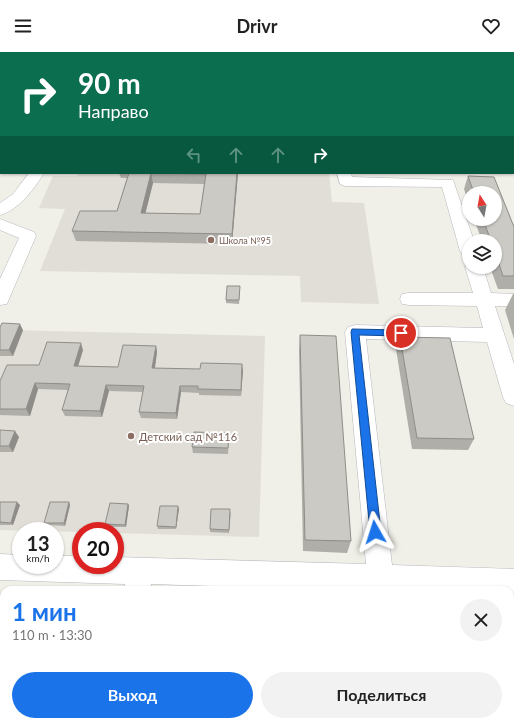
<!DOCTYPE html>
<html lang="ru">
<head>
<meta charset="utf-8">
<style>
	body { margin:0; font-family:Lato,sans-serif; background:#f2f2f2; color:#222; height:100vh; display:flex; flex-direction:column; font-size:15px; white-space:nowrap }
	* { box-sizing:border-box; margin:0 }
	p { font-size:13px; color:#767676 }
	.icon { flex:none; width:22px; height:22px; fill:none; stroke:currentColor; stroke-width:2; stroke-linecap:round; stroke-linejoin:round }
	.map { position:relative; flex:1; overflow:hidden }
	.drawer { position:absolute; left:0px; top:534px; width:514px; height:140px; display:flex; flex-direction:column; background:#fff; border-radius:12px 12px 0 0; box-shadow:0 1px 3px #0004 }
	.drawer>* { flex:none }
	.hud { position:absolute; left:0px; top:0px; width:514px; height:122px; box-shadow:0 1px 3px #0004; background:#0b6e4f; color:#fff; overflow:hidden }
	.needle { width:26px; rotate:349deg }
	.buttons { position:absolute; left:462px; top:134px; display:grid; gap:8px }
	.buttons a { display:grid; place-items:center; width:40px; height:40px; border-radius:50%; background:#fff; box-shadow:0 1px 3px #0004; font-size:20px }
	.speed { position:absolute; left:12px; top:470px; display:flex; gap:8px; font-size:20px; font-weight:700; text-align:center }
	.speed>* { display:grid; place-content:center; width:52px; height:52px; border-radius:50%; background:#fff; box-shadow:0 1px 3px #0004; line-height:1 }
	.speed small { font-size:10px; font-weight:400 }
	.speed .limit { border:6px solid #d22; background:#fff; color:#111 }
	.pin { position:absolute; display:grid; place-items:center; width:34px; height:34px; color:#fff; margin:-17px; border:2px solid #fff; border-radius:50%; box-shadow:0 1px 4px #0007 }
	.me { position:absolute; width:44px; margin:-22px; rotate:354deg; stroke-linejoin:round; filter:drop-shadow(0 0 3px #0008) }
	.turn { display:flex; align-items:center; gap:14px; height:84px; padding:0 12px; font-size:18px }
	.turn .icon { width:52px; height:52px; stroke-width:2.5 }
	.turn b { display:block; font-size:28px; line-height:34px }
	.lanes { display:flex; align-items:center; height:38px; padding:0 12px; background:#0003; justify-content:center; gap:20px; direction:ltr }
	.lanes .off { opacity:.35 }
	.round { display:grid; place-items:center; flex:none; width:42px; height:42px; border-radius:21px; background:#f2f2f2 }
	.overview { display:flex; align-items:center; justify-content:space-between; height:68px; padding:0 12px }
	h1 { font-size:24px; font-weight:700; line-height:30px; color:#1a73e8 }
	.primary-button { display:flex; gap:8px; margin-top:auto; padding:8px 12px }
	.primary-button a { flex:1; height:46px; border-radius:24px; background:#1a73e8; color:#fff; font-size:16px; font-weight:700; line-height:46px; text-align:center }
	.primary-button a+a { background:#f2f2f2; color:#222 }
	header { display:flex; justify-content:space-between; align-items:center; height:52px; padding:0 12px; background:#fff; font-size:18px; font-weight:700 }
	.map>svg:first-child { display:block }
</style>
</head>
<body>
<header><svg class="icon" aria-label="menu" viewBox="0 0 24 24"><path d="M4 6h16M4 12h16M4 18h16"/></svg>Drivr<svg class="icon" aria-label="heart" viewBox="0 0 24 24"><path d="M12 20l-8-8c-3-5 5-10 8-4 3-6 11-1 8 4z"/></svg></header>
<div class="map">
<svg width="514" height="674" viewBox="0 0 514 674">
	<rect width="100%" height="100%" fill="#f0efe8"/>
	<path fill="#e0ded6" d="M78,121H329L332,150L364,151L379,252L301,250L300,224L40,219L65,157L39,156L53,124H77Z
		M5,278L265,284L259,485L115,481V479L81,480L0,478V291Z"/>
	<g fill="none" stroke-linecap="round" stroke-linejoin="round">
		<g stroke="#b5b7bb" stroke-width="1">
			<path id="minor" d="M56,0H73L74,1H57Z
				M162,0H178L179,1H163Z
				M234,0H246L233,1Z
				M275,0H294L274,1Z
				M311,0H329L330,1H312Z
				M380,0H392L379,1Z
				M0,91H1V99H0Z
				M29,121H44C34,137 19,158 0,163V151L13,142Z
				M337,121H351L352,125L453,128L474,189H469V205L463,203L460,199L442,135L345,134L340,132Z
				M0,167L34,180L36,184L9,247L7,252L0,253V227L19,186L0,178Z
				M469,211V215H483L491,241L514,242V254H495L514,312V354L506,351L503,345L487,290L366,287L392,513L514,517V543H510V538H337L151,532L150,538H124L125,532L0,528V502L21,503V513H55V504H81V513H115V505L366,512L345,280L348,275L355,273L483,276L477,254L409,253L402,252L400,247L402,242L409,241H473L465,215Z
				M101,670H131L130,674H100Z"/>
		</g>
		<use href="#minor" fill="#fff" fill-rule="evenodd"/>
	</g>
	<path fill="#afaea9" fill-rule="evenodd" d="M184,0H196L195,1H189Z
		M356,0H376L375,1H361Z
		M513,13H514V45H513Z
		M513,45H514V78H513Z
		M513,80H514V118H513Z
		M119,121H238L232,192L76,189L72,179L117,159L127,126H121ZM153,131L204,132L200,162L145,161Z
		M468,124L494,125L514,175V237H498L490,215H495V189H482L474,167H495V141H469V152L464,137Z
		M240,237L239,252L226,251V248Z
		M513,242H514V287L505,258Z
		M0,275L23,278L13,304H0Z
		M300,283L351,489L347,501L303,499L299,299Z
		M400,285L474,387L468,398L412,397L396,297Z
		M156,294L157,300L155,316L243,318L241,344L199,343V341L181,340L177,367L141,366L139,360L143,340L109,339L102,365L65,364L62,358L68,338L38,337L30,364L0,363V329L39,313L83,298L78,314L118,315Z
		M0,378L19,385L13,400H0Z
		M229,387L228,402L193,401L192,395Z
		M0,450L20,453L13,473H0Z
		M69,450L70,453L65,474L46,473L44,471Z
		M128,452L129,454L126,475H107L105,472Z
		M179,457L176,477H158L157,474Z
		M231,460L229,481L210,480V477Z
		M0,546H4V606H0Z
		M510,559H514V619H510Z"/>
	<path fill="#8f8d89" d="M151,121L153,131L143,171L141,161Z
		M237,121H238L232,192V182Z
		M20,272L23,278L13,304L9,298Z
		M81,291L83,298L76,321L74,314Z
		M156,294L157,300L154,322L152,316Z
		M242,312L243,318L241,344V338Z
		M35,331L38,337L30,364L26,357Z
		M106,333L109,339L102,365L100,359Z
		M180,334L181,340L177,367L176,361Z
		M15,379L19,385L13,400L9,394Z
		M17,450L20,453L13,473L11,471Z
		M69,450L70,453L65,474L64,471Z
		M128,452L129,454L126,475L125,473Z
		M178,454L179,457L176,477V475Z"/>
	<path fill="#cccac4" stroke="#8f8d89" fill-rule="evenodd" d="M513,13H514V29H513Z
		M0,30H1V38H0Z
		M1,43V87H0V45Z
		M513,45H514V62H513Z
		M513,80H514V101H513Z
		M129,121H237L232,182L72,179L80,159H117ZM151,121L206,122L200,162L141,161Z
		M468,124L494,125L514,175V224H503L495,200V189H491L483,167H495V141H474Z
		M227,234H240L239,248H226Z
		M2,271L20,272L9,298H0V275Z
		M300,283L336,284L351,489L305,488Z
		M400,285L450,286L474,387L417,386Z
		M47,290L81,291L74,314L118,315L123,293L156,294L152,316L200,317L201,311L242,312L241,338L198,337V334H180L176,361L139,360L144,334L106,333L100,359L62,358L70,332L35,331L26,357H0V329L7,313H39Z
		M0,378L15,379L9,394H0Z
		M194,380L229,381L228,396L192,395Z
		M0,450H17L11,471L0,470Z
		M50,450H69L64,471H44Z
		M110,451L128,452L125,473L105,472Z
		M160,454H178L176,475L157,474Z
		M211,457H230L229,478L210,477Z
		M0,546H4V599H0Z
		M510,559H514V611H510Z"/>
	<path fill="#1a73e8" stroke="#114b97" d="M352,277L401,278L406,281L401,284L359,283L381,480L379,484L375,485L371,484L370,480L351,280Z"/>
	<g fill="#8d6e63" stroke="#fff" stroke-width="1.5">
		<circle cx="211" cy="188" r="4"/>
		<circle cx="131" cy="384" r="4"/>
	</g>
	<g text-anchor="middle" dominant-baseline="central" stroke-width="4" stroke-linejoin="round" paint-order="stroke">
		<g font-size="9" fill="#785e54" stroke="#fff" text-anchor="start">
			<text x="219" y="188">Школа №95</text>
		</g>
		<g font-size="11" fill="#785e54" stroke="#fff" text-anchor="start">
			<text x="139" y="384">Детский сад №116</text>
		</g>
	</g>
</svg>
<div class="buttons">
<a><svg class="needle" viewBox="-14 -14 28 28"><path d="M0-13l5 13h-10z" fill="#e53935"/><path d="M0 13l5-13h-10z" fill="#767676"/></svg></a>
<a><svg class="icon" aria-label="layers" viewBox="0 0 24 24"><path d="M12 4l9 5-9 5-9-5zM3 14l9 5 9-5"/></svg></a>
</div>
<div class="speed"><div>13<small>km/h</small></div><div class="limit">20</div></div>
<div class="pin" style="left:401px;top:281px;background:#d93025"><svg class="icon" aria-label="arrive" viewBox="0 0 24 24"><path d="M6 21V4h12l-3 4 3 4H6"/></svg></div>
<svg class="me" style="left:375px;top:480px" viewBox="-20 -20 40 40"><path d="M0-17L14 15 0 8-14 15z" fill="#1a73e8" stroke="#fff" stroke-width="4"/></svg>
<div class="hud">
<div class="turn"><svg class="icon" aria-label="right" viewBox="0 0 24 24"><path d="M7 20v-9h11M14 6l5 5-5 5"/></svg><div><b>90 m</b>Направо</div></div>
<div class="lanes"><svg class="icon off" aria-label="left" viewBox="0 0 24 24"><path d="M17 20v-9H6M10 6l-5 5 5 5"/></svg><svg class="icon off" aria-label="ahead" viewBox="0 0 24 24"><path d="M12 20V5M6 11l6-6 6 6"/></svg><svg class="icon off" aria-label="ahead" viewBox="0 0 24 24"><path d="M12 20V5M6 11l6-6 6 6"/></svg><svg class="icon" aria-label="right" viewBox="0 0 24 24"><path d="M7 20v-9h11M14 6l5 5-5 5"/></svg></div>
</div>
<section class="drawer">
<div class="overview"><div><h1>1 мин</h1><p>110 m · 13:30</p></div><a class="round"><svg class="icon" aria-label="close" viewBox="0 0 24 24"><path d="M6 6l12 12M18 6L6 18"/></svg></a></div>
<div class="primary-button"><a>Выход</a><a>Поделиться</a></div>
</section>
</div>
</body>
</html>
